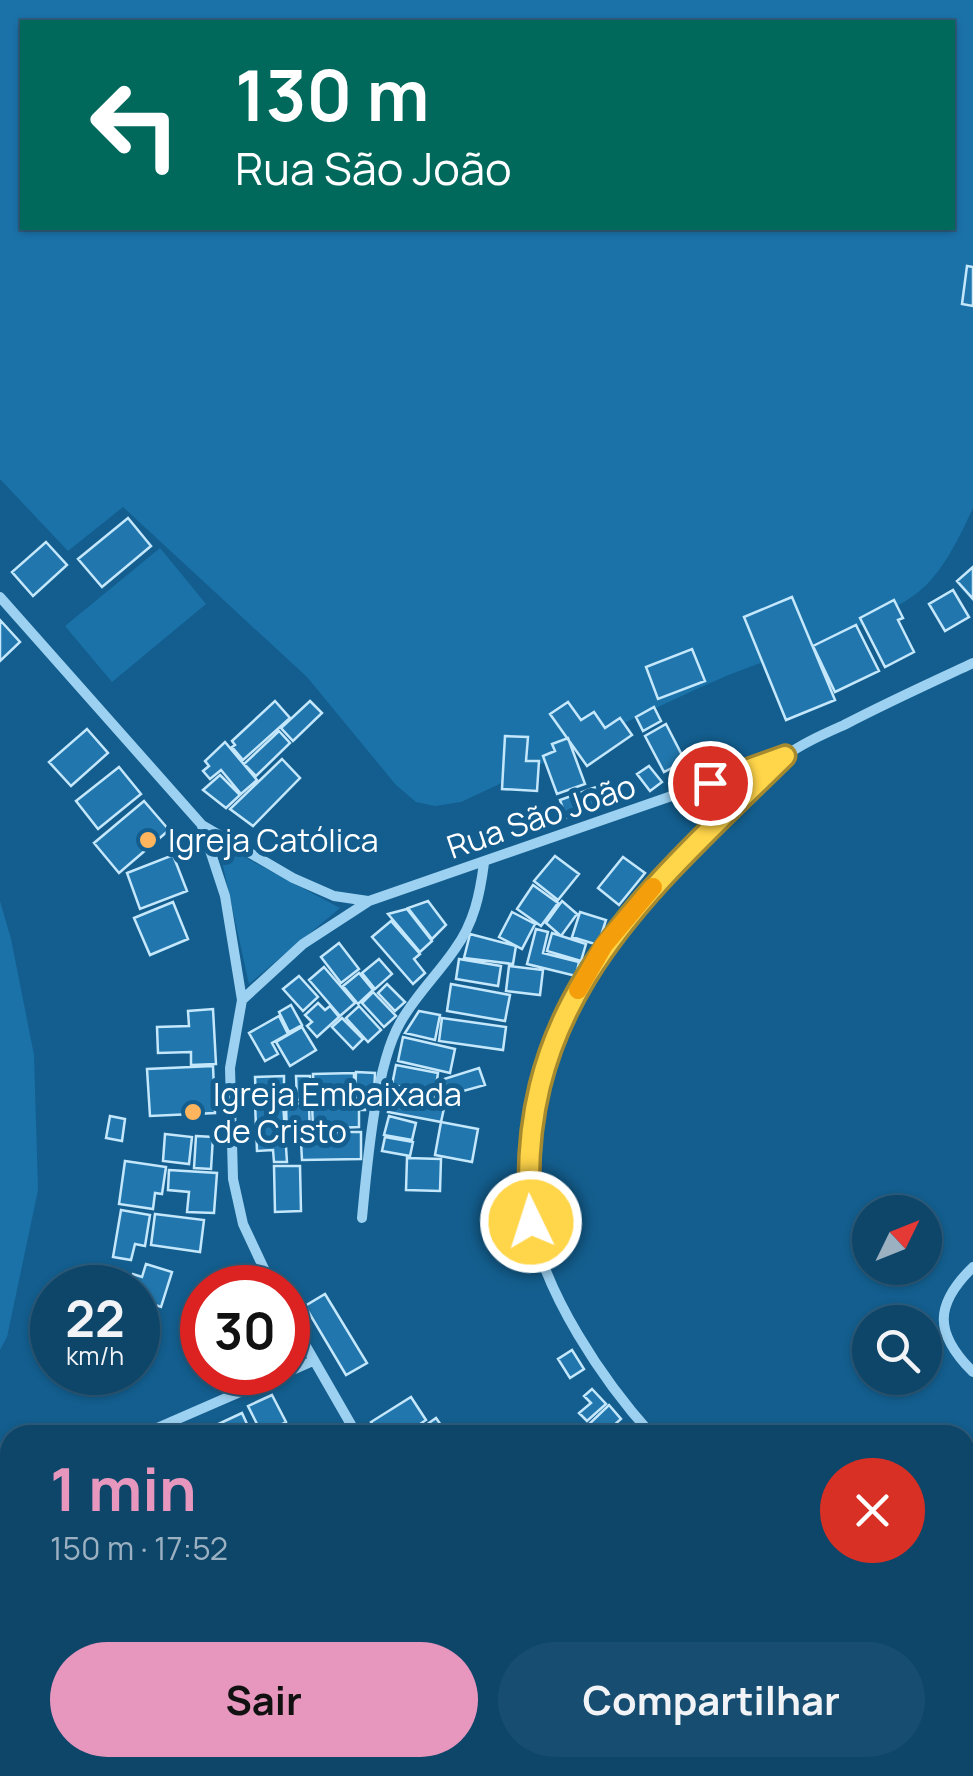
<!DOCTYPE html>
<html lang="pt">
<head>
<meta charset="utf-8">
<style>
	body { margin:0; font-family:Manrope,sans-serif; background:#174d70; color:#f1f3f6; height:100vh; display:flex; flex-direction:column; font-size:38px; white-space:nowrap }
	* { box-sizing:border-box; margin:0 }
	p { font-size:32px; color:#9bb1c1 }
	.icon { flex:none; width:55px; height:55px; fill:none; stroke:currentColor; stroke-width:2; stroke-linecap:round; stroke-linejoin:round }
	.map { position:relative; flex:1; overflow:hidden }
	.sheet { position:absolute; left:0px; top:1425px; width:975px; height:352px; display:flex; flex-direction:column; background:#0e466a; border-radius:30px 30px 0 0; box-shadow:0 2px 8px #0004,0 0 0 2px #2e5e7e }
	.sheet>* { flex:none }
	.hud { position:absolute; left:20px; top:20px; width:935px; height:210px; border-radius:0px; box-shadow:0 2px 8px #0004,0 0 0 2px #2e5e7e; background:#00695c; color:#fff; overflow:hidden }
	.needle { width:65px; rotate:47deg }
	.tools { position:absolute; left:852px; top:1195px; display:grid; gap:20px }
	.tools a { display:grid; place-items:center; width:90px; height:90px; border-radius:50%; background:#0e466a; box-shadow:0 2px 8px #0004,0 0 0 2px #2e5e7e; font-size:50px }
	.speed { position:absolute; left:30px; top:1265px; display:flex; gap:20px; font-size:50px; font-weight:700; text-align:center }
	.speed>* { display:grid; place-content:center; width:130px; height:130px; border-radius:50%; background:#0e466a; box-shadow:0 2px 8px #0004,0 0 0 2px #2e5e7e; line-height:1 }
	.speed small { font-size:25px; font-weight:400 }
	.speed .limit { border:15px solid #d22; background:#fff; color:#111 }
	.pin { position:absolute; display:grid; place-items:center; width:85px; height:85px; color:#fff; margin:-42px; border:5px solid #fff; border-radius:50%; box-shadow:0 2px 10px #0007 }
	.me { position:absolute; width:110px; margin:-55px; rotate:356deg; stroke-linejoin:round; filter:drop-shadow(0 0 8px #0008) }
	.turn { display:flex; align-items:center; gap:35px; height:210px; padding:0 50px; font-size:45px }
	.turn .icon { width:130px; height:130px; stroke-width:2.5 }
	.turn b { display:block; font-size:70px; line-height:85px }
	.round { display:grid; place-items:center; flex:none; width:105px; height:105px; border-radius:52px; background:#174d70 }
	.summary { display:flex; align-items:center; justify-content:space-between; height:170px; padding:0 50px }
	h1 { font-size:60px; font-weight:700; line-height:75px; color:#e797bd }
	.primary-button { display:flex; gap:20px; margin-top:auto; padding:20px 50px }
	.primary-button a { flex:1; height:115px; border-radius:60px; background:#e797bd; color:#111; font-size:40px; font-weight:700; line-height:115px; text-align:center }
	.primary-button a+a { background:#174d70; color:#f1f3f6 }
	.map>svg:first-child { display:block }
</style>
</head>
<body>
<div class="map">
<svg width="973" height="1776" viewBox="0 0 973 1776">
	<rect width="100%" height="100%" fill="#135e8e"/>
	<path fill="#1b72a8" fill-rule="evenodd" d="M0,0H973V508C959,538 941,577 913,596C854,637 782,652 717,680C630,718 547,763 461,802L435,806L416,802L396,785L307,677L123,507L68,551L0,479ZM22,22H952V228H22Z
		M160,548L206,604L112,682L65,626Z
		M218,843L340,908L249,984Z
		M0,901L11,939L34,1055L38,1190L7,1337L0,1350Z"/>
	<path fill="#2177ad" stroke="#c4e7fc" stroke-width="2.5" d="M967,266L973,267V306L962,304Z
		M128,518L151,546L102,587L78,559Z
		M46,542L67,565L33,596L12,572Z
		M973,567V599L957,581Z
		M953,590L969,617L945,631L929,604Z
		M792,597L835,700L786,720L744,617Z
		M894,600L903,618L898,620L914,652L885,667L860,618Z
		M0,620L20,642L0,661Z
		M856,625L879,671L835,692L813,646Z
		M692,649L705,681L658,699L646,667Z
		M275,701L290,718L243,760L232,747L235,745L232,741Z
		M310,701L322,713L293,741L281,728Z
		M568,702L581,720L594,712L605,728L620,718L632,735L587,766L550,714Z
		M654,707L661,721L643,731L636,717Z
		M666,724L685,761L664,772L645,736Z
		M87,729L108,753L71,786L49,762Z
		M279,731L290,743L256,776L244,764Z
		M505,736L528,737L526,761H539L537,791L502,789Z
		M568,738L585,784L557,794L543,756L555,751L552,744Z
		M225,742L257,780L241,794L221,770L210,779L203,771L209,766L205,761Z
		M282,759L300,778L253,826L230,809Z
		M649,766L662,782L650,791L637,774Z
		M119,767L141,794L98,829L76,801Z
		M220,775L240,795L226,808L203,790Z
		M604,784L611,802L566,818L560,800Z
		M144,801L169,830L119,873L94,843Z
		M173,855L187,891L140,909L127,873Z
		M555,856L579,874L558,900L534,881Z
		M623,857L645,873L619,905L598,888Z
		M533,885L558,903L541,926L517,909Z
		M428,901L446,925L432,939L408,908Z
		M562,901L577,914L561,936L546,923Z
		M173,902L188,939L150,955L134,918Z
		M407,909L432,941L420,952L388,914Z
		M512,912L535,924L522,949L499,937Z
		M580,912L606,920L598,945L572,937Z
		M391,921L420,954L414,959L425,973L413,984L372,937Z
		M536,929L548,932L543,953L579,962L576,976L527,964Z
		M552,933L586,944L581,961L547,951Z
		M470,934L516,946L513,964L464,958Z
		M339,943L359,969L341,983L321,957Z
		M379,959L392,974L375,989L362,973Z
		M459,959L501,966L498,986L456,979Z
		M509,966L543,970L540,995L506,991Z
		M324,967L355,1003L340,1016L309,980Z
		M359,973L373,990L358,1004L343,986Z
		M299,976L318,997L303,1011L283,989Z
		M387,984L405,1002L395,1011L378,993Z
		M451,984L510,995L505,1021L447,1011Z
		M373,992L396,1016L384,1027L362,1003Z
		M318,1003L325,1010L330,1006L339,1017L317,1037L307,1026L312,1022L305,1015Z
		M291,1005L302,1025L289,1032L279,1012Z
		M359,1006L381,1030L368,1042L346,1018Z
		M213,1009L216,1064L191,1065V1052L158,1053L157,1027L189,1026L188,1011Z
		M419,1011L440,1015L435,1040L405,1033Z
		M279,1016L288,1034L272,1043L278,1054L265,1061L249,1033Z
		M342,1018L363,1039L353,1049L332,1027Z
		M442,1018L506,1027L503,1050L439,1041Z
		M302,1027L316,1050L290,1066L276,1042Z
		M403,1037L455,1049L450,1073L398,1061Z
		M396,1065L438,1073L435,1093L392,1085Z
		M213,1066L215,1113L150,1116L147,1069Z
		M479,1068L485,1085L449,1095L444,1079Z
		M356,1072L375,1073L374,1099L355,1098Z
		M354,1073V1097L314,1098L313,1074Z
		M284,1076V1090H274V1099H256L255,1077Z
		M296,1076H310L311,1099L297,1100Z
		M392,1089L446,1099L441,1122L388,1112Z
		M365,1100V1110H359V1127L313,1129L312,1103Z
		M283,1102L287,1162H274L273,1150L257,1151L255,1103Z
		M309,1103L310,1139L287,1140L286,1104Z
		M110,1116L125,1119L122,1141L106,1138Z
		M389,1116L416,1123L412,1140L384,1135Z
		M441,1122L478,1129L472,1162L435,1155Z
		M318,1132H361V1159L302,1160L301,1142H318Z
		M165,1134L192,1137L189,1164L163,1161Z
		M196,1136L213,1137L211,1169L194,1168Z
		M385,1137L413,1142L410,1156L382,1151Z
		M407,1158L441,1159L440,1191L406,1190Z
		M125,1161L166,1167L162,1194L155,1193L153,1209L119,1204Z
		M274,1166H300L301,1211L275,1212Z
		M169,1170L217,1173L214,1213L187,1212L189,1192L168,1190Z
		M121,1210L150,1215L145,1246L135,1244L131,1260L113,1257Z
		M155,1214L204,1220L200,1252L151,1245Z
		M146,1264L172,1272L161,1307L138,1299V1288H129L133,1274L142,1277Z
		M325,1294L367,1363L346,1375L305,1306Z
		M572,1350L584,1369L570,1378L558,1359Z
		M592,1389L606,1404L587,1421L579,1413L591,1403L584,1396Z
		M272,1395L286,1422L262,1434L248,1406Z
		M411,1397L426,1420L404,1435H380L371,1422Z
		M609,1405L621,1419L603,1435H594L586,1427Z
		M242,1413L252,1435H198L197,1434Z
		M436,1418L448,1435H412Z
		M0,1741L10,1750V1768H34L26,1776H0Z
		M965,1757L973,1764L972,1776H936L926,1768H965Z
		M415,1768H463L456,1776H426Z
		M665,1768H698L705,1774L674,1776Z
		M749,1768H800L794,1776H745L743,1774Z"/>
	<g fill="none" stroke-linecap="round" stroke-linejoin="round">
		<path stroke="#9dd1f1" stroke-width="10" d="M0,597L202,825L293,878L334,896L368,901
			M202,826L225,896L242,1000
			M362,1218C367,1166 375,1067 400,1023C415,996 438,974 455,949C474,923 480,894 484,863
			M973,1267C934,1305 934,1333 973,1372
			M273,1288L243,1224L233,1179L230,1068L242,1000L303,944L369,901L781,758
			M288,1315L357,1435
			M288,1372L313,1361
			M141,1435L286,1372
			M652,1435C603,1381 544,1293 531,1220C504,1069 600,935 702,836C729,810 755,780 784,757C801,744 824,734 844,725C886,703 930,683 973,663
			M0,1540L10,1526
			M0,1619L10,1627
			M965,1659L973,1664
			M183,1768L193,1776
			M625,1768L634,1776
			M540,1776L547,1768"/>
	</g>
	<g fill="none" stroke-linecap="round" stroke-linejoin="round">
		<g stroke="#a68a30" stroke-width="25">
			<path id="route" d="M531,1222C511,1004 643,895 785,756L710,783"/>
		</g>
		<use href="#route" stroke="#ffd54a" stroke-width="18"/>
		<path stroke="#f59e0b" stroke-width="18" d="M578,990L604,945L653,887"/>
	</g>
	<g fill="#ffb55d" stroke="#135e8e" stroke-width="4">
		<circle cx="148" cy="840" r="10"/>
		<circle cx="193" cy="1112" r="10"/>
	</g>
	<g text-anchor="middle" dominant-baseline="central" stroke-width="10" stroke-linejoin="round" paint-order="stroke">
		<g font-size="32" fill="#fff" stroke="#135e8e">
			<text transform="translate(541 816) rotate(-19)">Rua São João</text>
		</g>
		<g font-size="32" fill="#fff" stroke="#135e8e" text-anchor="start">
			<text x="168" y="840">Igreja Católica</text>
			<text x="213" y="1094">Igreja Embaixada<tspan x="213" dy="37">de Cristo</tspan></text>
		</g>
	</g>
</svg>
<div class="tools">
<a><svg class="needle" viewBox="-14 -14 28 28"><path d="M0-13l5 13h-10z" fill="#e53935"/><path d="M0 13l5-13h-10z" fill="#9bb1c1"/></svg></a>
<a><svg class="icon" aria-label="search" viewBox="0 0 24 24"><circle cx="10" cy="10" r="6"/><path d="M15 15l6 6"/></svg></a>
</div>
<div class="speed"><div>22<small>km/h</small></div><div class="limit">30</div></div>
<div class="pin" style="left:710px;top:783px;background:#d93025"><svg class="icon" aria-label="arrive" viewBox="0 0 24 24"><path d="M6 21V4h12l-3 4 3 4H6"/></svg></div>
<svg class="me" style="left:531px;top:1222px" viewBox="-20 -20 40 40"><circle r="17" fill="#ffd54a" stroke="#fff" stroke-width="3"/><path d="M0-11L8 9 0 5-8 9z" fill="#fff"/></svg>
<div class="hud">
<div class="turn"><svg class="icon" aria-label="left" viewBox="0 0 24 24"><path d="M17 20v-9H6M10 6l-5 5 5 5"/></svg><div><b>130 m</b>Rua São João</div></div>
</div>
<section class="sheet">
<div class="summary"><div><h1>1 min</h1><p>150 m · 17:52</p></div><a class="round" style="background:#d93025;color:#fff"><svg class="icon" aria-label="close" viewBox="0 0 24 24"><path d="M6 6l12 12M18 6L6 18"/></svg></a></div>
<div class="primary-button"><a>Sair</a><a>Compartilhar</a></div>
</section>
</div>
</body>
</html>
